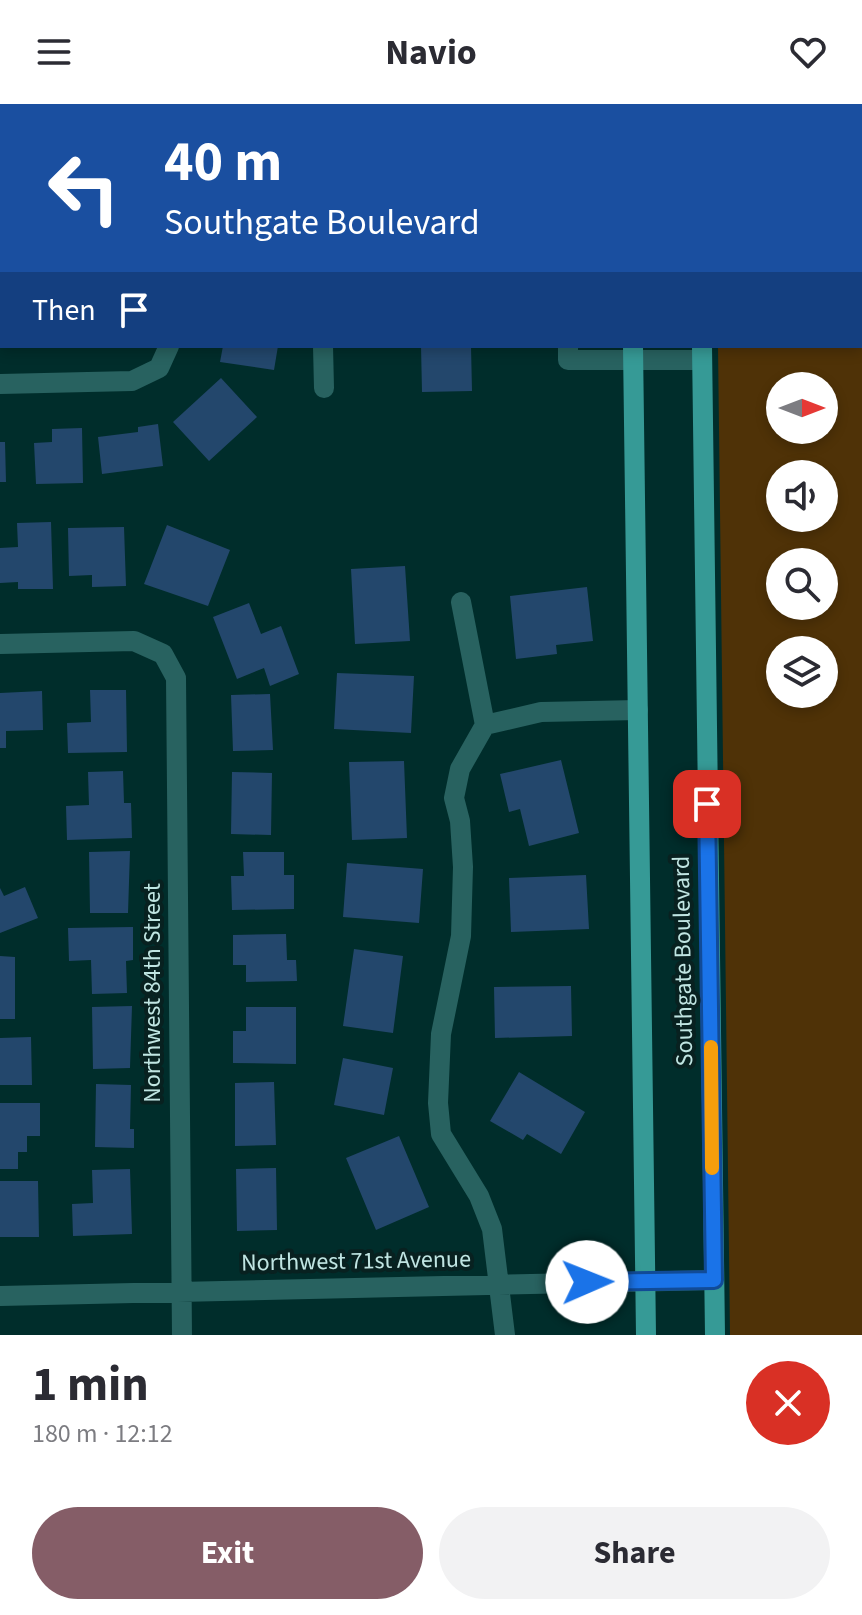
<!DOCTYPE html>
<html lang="en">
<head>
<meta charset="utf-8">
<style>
	body { margin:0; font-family:"Source Sans 3",sans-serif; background:#f2f2f3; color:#2b2b33; height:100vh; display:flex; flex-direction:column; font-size:30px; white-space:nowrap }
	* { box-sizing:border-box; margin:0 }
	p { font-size:26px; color:#7c7c81 }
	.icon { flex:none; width:44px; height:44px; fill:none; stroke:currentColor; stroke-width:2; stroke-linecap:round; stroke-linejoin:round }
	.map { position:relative; height:1231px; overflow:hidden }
	.side { display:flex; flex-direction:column; background:#fff; flex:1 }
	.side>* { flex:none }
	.hud { position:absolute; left:0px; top:0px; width:862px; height:244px; box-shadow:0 4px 12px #0003; background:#1a4fa0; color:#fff; overflow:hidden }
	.needle { width:52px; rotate:90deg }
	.buttons { position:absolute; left:766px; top:268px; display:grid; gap:16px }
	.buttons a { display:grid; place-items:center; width:72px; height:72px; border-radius:50%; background:#fff; box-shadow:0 4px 12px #0003; font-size:40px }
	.pin { position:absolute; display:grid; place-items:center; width:68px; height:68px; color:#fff; margin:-34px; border-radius:16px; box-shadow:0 4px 12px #0006 }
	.me { position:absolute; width:88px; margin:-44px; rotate:89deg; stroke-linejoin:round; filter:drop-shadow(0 0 6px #0008) }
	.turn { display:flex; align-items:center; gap:28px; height:168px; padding:0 32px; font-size:36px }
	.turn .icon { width:104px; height:104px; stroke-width:2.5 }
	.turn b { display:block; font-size:56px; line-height:68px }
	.then { display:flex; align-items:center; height:76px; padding:0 32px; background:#0003; gap:16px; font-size:30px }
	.round { display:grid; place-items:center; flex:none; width:84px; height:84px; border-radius:42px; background:#f2f2f3 }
	.headline { display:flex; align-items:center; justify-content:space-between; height:136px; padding:0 32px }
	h1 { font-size:48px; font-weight:700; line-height:60px }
	.cta { display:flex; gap:16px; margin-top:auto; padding:16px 32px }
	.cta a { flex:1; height:92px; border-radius:48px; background:#855d67; color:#fff; font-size:32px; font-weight:700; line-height:92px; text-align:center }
	.cta a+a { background:#f2f2f3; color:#2b2b33 }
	header { display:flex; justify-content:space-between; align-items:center; height:104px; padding:0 32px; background:#fff; font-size:36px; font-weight:700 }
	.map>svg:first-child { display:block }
</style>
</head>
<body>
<header><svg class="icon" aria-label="menu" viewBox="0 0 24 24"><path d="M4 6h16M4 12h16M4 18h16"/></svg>Navio<svg class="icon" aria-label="heart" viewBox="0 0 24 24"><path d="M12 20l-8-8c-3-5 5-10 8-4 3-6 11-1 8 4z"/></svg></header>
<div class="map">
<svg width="862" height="1231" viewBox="0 0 862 1231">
	<rect width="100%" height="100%" fill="#002d2b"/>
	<path fill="#4f3207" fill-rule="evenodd" d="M715,0H862V1231H730L718,242H860V2ZM780,282H824V326H780ZM780,370H824V414H780ZM780,458H824V502H780ZM780,546H824V590H780Z"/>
	<path fill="#23476c" d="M223,242H278L274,266L220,258Z
		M421,242H471L472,287L422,288Z
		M221,274L257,313L209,357L173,318Z
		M158,320L163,362L102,370L98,333L138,328V323Z
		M82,324L83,379L36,380L34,339L52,338V325Z
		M0,338H5L6,378H0Z
		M51,418L53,485H18V478L0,479V444L18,443L17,419Z
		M167,421L230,446L208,502L144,480Z
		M124,423L126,482L92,483V471L69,472L68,424Z
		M405,462L410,537L355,540L351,465Z
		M587,483L593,537L556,541L557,550L516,555L510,492Z
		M249,499L261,530L281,522L299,570L270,582L264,564L237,575L213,513Z
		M337,569L414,572L411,629L334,625Z
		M90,586H126L127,648L68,649L67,619L91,618Z
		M42,587L43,626L6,627V644H0V589Z
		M270,590L273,646L233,647L231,591Z
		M561,656L579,729L529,742L520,705L509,708L500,670Z
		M404,657L407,734L352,736L349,658Z
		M123,667L124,699H131L132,734L67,736L66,702L89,701L88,668Z
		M232,668L272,669L271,731L231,730Z
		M130,747L128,809H90L89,748Z
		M243,748H284V771H294V805L232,806L231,772H244Z
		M347,759L423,765L419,819L343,813Z
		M586,771L589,825L511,828L509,774Z
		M25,783L38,814L0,829V784L4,792Z
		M133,823V856L126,857L127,889L92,890L91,856L69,857L68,824Z
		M286,830L287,856H296L297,877L246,878V861H233V831Z
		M354,845L403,852L393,929L343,922Z
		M0,852L15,853V915H0Z
		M571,882L572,932L495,934L494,883Z
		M132,902L130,964L93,965L92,903Z
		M246,903H296V960L233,959V927H246Z
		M31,933L32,981H0V934Z
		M343,954L393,964L384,1011L334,1001Z
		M519,968L585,1008L561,1050L527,1030L523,1036L490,1017Z
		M274,978L276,1041L235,1042V979Z
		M96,980L131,981L130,1025H134V1044L95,1043Z
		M0,999H40V1032H27V1048H18V1065H0Z
		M399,1032L429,1103L376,1126L346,1054Z
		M276,1064L277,1126L237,1127L236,1065Z
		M130,1065L132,1130L73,1132L72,1100L93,1099L92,1066Z
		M0,1077H38L39,1133H0Z"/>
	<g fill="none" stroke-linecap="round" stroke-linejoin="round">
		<path stroke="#286260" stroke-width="20" d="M324,2V0
			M571,2L572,0
			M0,21H2
			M323,242L324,284
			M568,242V256H702
			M0,280L132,277L159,264L169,242
			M461,498L485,621
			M0,540L134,537L163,550L176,574L182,1231
			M0,1192L714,1176
			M505,1231L492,1125L479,1092L441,1030L438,999L441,930L461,832L463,763L460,717L454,694L460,665L485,621L541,608L638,606"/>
		<path stroke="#369a96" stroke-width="20" d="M631,0V2
			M699,0V2
			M633,242L646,1231
			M702,242L715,1231"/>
	</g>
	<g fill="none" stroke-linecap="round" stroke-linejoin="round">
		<g stroke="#114b97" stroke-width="20">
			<path id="route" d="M587,1178L714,1176L707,700"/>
		</g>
		<use href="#route" stroke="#1a73e8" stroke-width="14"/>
		<path stroke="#f59e0b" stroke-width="14" d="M711,943L712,1064"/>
	</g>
	<g text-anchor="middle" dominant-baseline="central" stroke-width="8" stroke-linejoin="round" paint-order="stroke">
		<g font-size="24" fill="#c0e5e2" stroke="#082120">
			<text transform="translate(683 857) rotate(-91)">Southgate Boulevard</text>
			<text transform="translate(152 889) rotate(-90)">Northwest 84th Street</text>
			<text transform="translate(356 1157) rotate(-1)">Northwest 71st Avenue</text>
		</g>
	</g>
</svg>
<div class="buttons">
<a><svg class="needle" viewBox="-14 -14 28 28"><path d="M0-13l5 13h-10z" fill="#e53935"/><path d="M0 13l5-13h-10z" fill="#7c7c81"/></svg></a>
<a><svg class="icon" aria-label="sound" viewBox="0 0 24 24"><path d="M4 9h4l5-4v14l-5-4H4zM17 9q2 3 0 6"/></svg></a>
<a><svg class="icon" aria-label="search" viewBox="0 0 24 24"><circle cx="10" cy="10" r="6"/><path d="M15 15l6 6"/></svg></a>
<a><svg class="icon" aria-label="layers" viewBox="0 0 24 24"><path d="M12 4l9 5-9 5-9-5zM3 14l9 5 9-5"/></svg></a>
</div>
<div class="pin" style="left:707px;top:700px;background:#d93025"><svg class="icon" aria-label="arrive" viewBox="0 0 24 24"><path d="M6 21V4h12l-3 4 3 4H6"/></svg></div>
<svg class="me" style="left:587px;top:1178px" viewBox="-20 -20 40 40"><circle r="19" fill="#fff"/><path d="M0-13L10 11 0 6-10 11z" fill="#1a73e8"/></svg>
<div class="hud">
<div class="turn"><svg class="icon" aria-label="left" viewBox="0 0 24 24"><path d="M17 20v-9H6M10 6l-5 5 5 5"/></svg><div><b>40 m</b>Southgate Boulevard</div></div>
<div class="then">Then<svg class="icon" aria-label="arrive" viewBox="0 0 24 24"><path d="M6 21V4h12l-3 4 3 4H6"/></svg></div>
</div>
</div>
<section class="side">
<div class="headline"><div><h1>1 min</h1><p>180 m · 12:12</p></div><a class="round" style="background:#d93025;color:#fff"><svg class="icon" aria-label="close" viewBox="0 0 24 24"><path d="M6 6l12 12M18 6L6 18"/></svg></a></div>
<div class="cta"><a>Exit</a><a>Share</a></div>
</section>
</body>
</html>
